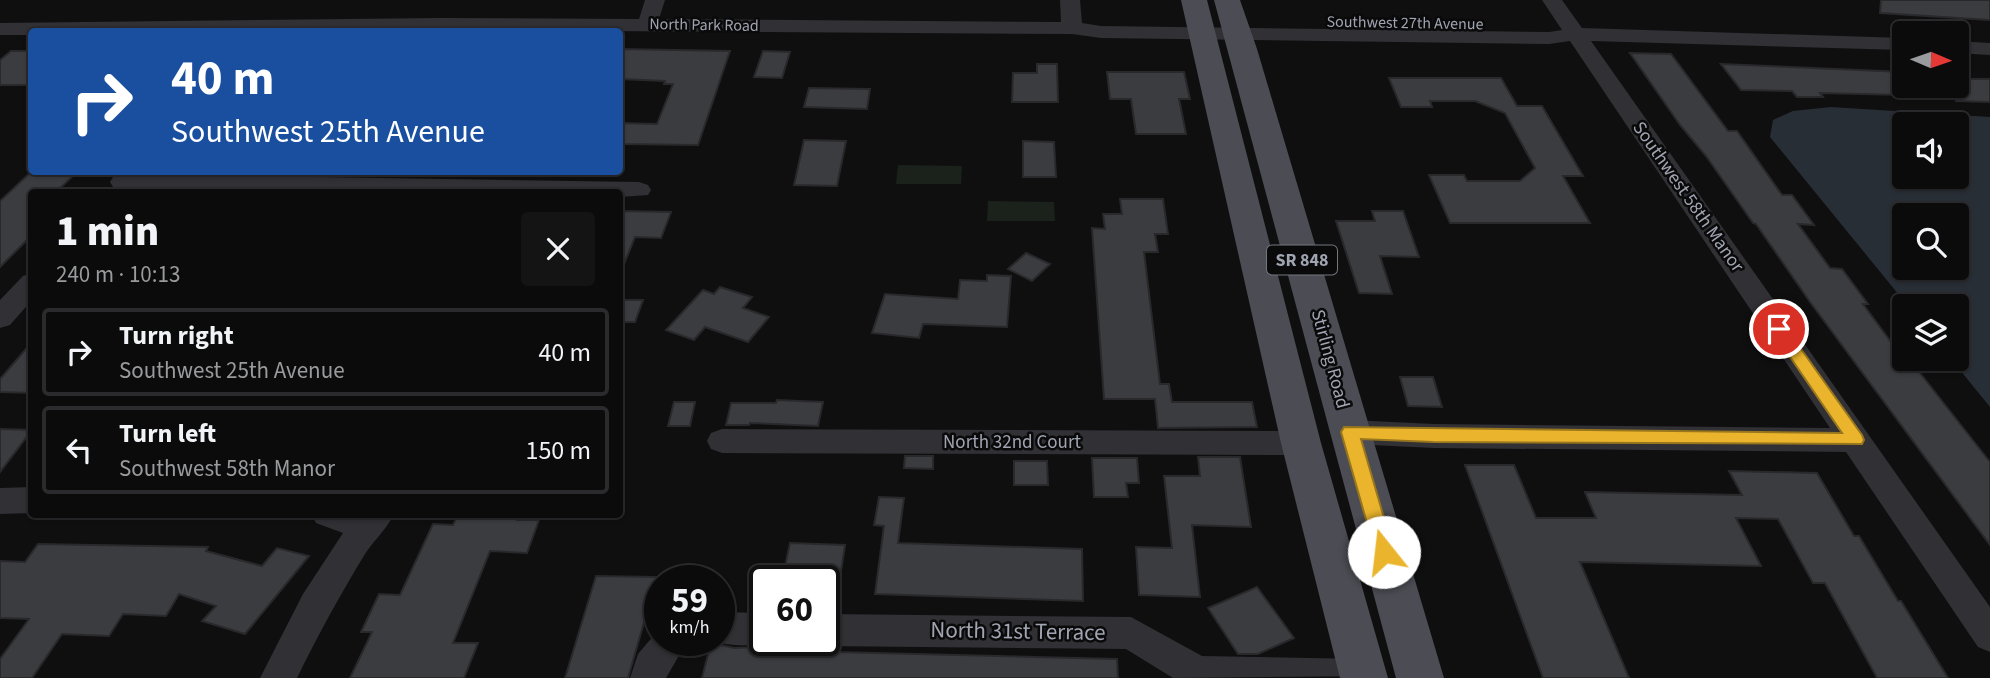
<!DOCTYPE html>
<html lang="en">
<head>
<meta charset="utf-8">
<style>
	body { margin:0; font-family:"Source Sans 3",sans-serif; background:#141415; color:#f1f3f6; height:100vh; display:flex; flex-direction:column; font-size:26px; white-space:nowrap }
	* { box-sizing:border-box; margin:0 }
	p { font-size:23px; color:#9a9b9d }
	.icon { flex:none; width:38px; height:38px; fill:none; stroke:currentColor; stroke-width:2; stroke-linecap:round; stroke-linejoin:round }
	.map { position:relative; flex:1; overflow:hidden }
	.side { position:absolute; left:28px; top:189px; width:595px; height:329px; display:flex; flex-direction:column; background:#0b0b0c; border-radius:7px; box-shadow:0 2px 5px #0004,0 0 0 2px #2b2b2d }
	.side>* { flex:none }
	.hud { position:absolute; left:28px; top:28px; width:595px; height:147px; border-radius:7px; box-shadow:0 2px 5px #0004,0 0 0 2px #2b2b2d; background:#1a4fa0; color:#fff; overflow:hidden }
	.needle { width:46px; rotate:92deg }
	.controls { position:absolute; left:1892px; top:21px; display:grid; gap:14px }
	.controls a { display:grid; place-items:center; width:77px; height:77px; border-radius:7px; background:#0b0b0c; box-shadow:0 2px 5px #0004,0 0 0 2px #2b2b2d; font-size:35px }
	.speed { position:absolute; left:644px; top:565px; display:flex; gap:14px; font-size:35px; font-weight:700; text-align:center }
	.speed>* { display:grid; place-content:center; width:91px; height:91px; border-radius:50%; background:#0b0b0c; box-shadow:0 2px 5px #0004,0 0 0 2px #2b2b2d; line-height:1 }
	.speed small { font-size:18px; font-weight:400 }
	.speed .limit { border:4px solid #111; border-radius:10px; background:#fff; color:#111 }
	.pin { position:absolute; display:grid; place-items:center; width:60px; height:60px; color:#fff; margin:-30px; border:4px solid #fff; border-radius:50%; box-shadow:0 2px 7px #0007 }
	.me { position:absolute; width:77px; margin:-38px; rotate:344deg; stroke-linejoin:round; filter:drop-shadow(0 0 5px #0008) }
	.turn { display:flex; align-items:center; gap:24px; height:147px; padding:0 28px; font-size:32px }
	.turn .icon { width:91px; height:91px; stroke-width:2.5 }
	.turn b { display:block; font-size:49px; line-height:60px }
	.round { display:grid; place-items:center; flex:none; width:74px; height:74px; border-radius:7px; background:#141415 }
	.summary { display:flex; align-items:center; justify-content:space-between; height:119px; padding:0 28px }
	h1 { font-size:42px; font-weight:800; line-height:52px }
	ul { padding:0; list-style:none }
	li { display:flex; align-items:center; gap:21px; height:88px; margin:0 14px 10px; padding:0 14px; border:4px solid #2b2b2d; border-radius:7px }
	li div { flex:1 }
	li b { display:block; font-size:26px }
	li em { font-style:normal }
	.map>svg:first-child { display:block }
</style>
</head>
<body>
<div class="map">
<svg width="1990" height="678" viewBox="0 0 1990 678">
	<rect width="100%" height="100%" fill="#0f0f10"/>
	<path fill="#1b221c" d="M898,165L962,166L961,184H896Z
		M988,201L1054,202L1055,221H987Z"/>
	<path fill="#282e35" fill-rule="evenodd" d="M1831,107L1990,117V407L1951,359H1956V306H1908L1770,137L1773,120L1793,111ZM1904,124H1956V177H1904ZM1904,215H1956V268H1904Z"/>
	<path fill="#3b3c40" stroke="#29292c" stroke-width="2" d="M1881,0H1990V20L1880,13Z
		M620,49L730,51L698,145L620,144V123L657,124L673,84H664L665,81L620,79Z
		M11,51H32V85H0V60Z
		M763,51L790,52L782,78L754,77Z
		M1630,53L1671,54L1728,131H1737L1782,195H1792L1814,225L1798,224L1830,268L1842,269L1868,304H1863L1902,357L1909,359L1990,462V545L1810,302L1756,224L1753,223L1706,156L1680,125Z
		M1037,64H1057L1058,102H1012L1013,73H1037Z
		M1721,64L1904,72V95L1820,93L1823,97H1797L1792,91L1741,90Z
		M1956,66L1970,79H1990V102L1956,101Z
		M1107,72H1184L1190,99H1179L1186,134H1136L1131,99H1110Z
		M1389,78H1501L1517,106H1542L1583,176H1563L1590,223H1450L1429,175H1464L1467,181H1520L1535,168L1505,113L1475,101H1430L1432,107H1401Z
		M809,88L870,89L867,109L804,107Z
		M804,140L846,141L837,186L794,185Z
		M1023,141L1054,142L1056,177H1023Z
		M32,171L77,172L56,192H32V235L0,267V201Z
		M1120,199H1163L1168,234H1155L1158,252H1144L1160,384H1169L1172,402H1252L1257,427L1158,428L1155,399H1104L1092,228L1105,229L1103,214H1122Z
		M620,211L671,212L661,238L635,237L620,274Z
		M1372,211H1403L1419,257L1380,256L1392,294L1359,293L1336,221H1375Z
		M1026,253L1050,264L1032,281L1008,269Z
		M987,275L1011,276L1007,327L923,324L919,338L872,333L885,294L958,299L960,280L987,281Z
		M720,287L752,297L743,308L769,317L748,342L705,327L694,340L666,330L703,290L714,294Z
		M620,300H643L635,322H620Z
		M32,342V393L0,392V379Z
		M1400,377H1433L1442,407L1408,406Z
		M777,400L823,402L818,426L750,423L749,425H726L731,403H776Z
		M674,402H695L690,426H668Z
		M0,429L32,430L0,472Z
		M905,456H933V469L904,468Z
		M1198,457H1240L1251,527L1192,525L1200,597L1139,595L1136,547L1172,548L1164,476H1200Z
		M1092,458H1137L1139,483H1126L1128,497H1094Z
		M1014,461H1047L1048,485H1014Z
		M1465,465H1514L1536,518H1596L1585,492L1742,495L1729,471L1817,473L1854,536H1859L1898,601H1901L1948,678H1877L1825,583H1813L1778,519L1736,518L1761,566L1580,562L1629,678H1543Z
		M879,497L904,498L898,543L1082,549L1083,601L875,594L884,526L874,525Z
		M458,514H519L517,520H539L527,553L490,551L453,643H478L464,678H350L372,632H361L379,594L400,595L433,524L453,525Z
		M790,543L845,545L835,611H824V581H782Z
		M38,544L208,547L206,551L262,566L277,548L309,556L245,634L202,621L216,606L179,594L166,616L123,614L109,636L62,634L32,678H0V659L29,619L0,618V561L25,562Z
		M596,576L657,577L628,678H565Z
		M1257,587L1294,638L1258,654H1238L1208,608Z
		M711,643L734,648L757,647L756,650L1117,659L1118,678H702Z"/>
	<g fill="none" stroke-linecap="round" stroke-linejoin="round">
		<path fill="#303035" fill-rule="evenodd" d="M645,0H665L659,19L1061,22L1060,0H1080L1082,23L1101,26L1549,32L1562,30L1542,0H1562L1582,28L1904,38V50L1591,41L1990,607V652L1978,647L1846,452L1434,448L1350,444L1339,440L1335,432L1339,424L1350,420L1434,424L1830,428L1570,41L1549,44L1101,38L1072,34L440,30L32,32V35H0V23L440,18L639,19Z
			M1956,41L1990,43V55L1956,53Z
			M122,174L639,182L648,185L651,190L648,195L620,197V192H313L113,187L110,182L113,177Z
			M32,273V300L10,325L0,328V300L23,276Z
			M722,429L1301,431L1312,435L1316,443L1312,451L1301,455L722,453L711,449L707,441L711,433Z
			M32,487V513L0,514V488Z
			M311,514H394C387,529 374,540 365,554C340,595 318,635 297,678H260L303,594L343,533L316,523Z
			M719,612L765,613V640H777C758,647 729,647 710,640H719Z
			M824,614L1131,617L1202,656L1363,659L1376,664L1381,676L1173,678L1126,649L824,646L811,640H824Z
			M660,628V640H688L666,678H630L638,654Z"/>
		<path fill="#4c4d54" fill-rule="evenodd" d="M1181,0H1207L1321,443L1388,678H1340L1281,443Z
			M1214,0H1240L1257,49L1444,678H1396Z"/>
	</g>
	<path fill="#eab52d" stroke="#98761d" stroke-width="2" d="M1779,323L1784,325L1862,435L1864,440L1862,444L1433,442L1361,439L1394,552L1391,558L1384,560L1377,558L1341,432L1344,427L1842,433L1771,329Z"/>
	<g text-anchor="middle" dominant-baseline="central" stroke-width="5" stroke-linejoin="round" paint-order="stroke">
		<g font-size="16" fill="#a0a4b1" stroke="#0a0a0b">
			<text transform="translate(1405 23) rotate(1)">Southwest 27th Avenue</text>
			<text transform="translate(704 25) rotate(1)">North Park Road</text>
		</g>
		<rect fill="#0a0a0b" stroke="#73767f" stroke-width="2" x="1267" y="245.5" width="70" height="29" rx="5"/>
		<g font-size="18" font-weight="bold" fill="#a0a4b1">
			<text x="1302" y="260">SR 848</text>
		</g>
		<g font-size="19" fill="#a0a4b1" stroke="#0a0a0b">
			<text transform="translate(1688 197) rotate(55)">Southwest 58th Manor</text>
			<text transform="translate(1330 359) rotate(75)">Stirling Road</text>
			<text x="1012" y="442">North 32nd Court</text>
		</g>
		<g font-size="23" fill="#a0a4b1" stroke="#0a0a0b">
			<text transform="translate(1018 631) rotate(1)">North 31st Terrace</text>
		</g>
	</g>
</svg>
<div class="controls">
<a><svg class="needle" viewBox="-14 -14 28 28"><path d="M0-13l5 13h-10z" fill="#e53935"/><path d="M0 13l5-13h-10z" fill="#9a9b9d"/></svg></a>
<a><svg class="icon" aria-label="sound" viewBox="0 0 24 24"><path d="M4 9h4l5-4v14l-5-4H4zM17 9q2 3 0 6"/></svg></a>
<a><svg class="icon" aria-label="search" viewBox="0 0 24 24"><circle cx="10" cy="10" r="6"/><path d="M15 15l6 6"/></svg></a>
<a><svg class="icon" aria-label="layers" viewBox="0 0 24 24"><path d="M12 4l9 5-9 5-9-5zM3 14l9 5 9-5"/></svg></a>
</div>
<div class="speed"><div>59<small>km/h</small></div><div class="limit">60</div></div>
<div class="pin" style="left:1779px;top:329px;background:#d93025"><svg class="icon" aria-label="arrive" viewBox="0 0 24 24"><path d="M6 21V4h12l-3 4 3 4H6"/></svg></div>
<svg class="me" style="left:1384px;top:552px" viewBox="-20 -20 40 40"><circle r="19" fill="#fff"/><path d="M0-13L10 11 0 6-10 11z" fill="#eab52d"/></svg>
<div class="hud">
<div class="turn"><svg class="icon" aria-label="right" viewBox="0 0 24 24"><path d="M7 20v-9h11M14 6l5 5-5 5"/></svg><div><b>40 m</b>Southwest 25th Avenue</div></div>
</div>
<section class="side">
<div class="summary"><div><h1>1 min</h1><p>240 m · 10:13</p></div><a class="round"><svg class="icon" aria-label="close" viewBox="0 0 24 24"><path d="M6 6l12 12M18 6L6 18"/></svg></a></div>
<ul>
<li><svg class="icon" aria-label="right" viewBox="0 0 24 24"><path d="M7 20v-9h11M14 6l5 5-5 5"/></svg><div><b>Turn right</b><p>Southwest 25th Avenue</p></div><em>40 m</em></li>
<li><svg class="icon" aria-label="left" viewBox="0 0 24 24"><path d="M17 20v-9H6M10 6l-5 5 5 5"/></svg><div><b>Turn left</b><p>Southwest 58th Manor</p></div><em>150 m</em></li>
</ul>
</section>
</div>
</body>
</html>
